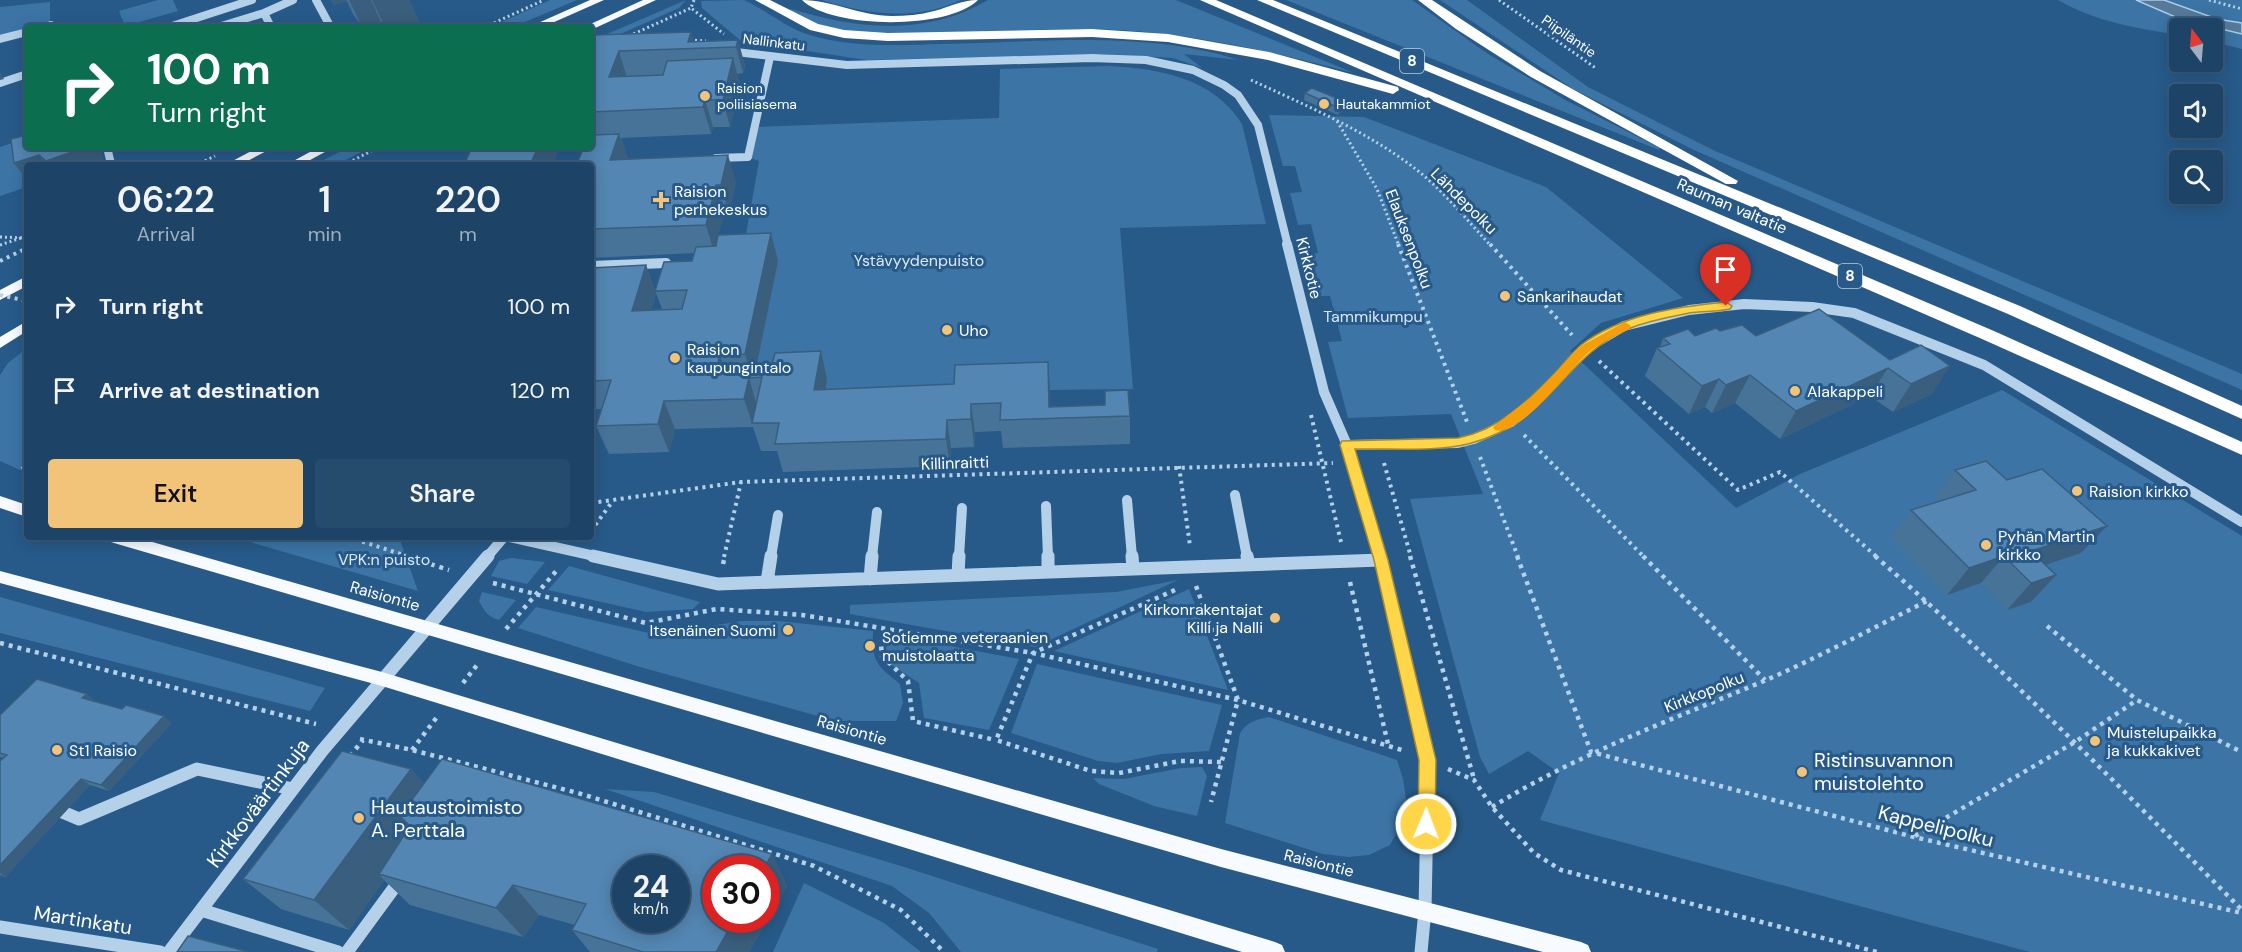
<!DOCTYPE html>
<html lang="en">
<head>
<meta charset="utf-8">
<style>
	body { margin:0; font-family:"DM Sans",sans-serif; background:#254b6d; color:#f1f3f6; height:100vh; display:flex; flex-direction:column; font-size:22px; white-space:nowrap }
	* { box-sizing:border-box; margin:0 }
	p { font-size:20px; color:#a0b0c0 }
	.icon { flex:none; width:33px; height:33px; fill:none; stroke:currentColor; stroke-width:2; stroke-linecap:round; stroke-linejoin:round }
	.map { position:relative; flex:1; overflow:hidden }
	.details { position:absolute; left:24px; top:162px; width:570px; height:378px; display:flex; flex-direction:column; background:#1d4467; border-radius:6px; box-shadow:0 3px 15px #0003,0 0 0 2px #3b5c7b }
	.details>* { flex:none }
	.hud { position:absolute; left:24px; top:24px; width:570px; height:126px; border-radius:6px; box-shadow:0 3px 15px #0003,0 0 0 2px #3b5c7b; background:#0b6e4f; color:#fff; overflow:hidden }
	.needle { width:39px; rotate:344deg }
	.buttons { position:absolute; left:2169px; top:18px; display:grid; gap:12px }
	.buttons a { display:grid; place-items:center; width:54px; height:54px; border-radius:6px; background:#1d4467; box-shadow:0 3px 15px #0003,0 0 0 2px #3b5c7b; font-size:30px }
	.speed { position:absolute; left:612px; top:855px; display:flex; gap:12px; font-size:30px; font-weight:700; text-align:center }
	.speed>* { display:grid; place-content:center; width:78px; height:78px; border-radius:50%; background:#1d4467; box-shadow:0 3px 15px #0003,0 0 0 2px #3b5c7b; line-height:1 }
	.speed small { font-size:15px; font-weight:400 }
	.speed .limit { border:9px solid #d22; background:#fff; color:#111 }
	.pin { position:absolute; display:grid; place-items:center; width:51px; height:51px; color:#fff; margin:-62px -26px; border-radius:50% 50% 50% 0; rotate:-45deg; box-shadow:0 0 6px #0007 }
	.pin .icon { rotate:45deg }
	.me { position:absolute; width:66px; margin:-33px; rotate:1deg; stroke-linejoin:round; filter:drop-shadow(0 0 4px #0008) }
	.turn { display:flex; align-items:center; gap:21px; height:126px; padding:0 24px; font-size:27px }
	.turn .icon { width:78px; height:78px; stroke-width:2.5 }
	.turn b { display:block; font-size:42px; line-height:51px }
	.eta { display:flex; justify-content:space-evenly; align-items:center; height:102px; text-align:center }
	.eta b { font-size:36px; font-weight:600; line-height:42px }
	.cta { display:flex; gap:12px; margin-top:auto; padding:12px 24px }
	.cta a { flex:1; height:69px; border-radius:6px; background:#f2c479; color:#111; font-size:24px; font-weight:600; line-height:69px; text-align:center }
	.cta a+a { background:#254b6d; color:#f1f3f6 }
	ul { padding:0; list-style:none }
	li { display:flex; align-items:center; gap:18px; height:84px; padding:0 24px }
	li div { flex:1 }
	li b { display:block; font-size:22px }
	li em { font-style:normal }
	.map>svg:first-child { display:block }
</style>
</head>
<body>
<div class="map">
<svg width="2242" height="952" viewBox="0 0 2242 952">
	<rect width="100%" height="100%" fill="#275a89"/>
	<path fill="#3b74a5" d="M158,0H173L178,11L125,26L119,11Z
		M550,0H577L513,27H491Z
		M686,0L679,8L591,47V41Z
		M744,0C768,11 787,29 813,36C855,48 901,45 944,44C1041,42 1146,30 1239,60L1184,54L1202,68L1173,58L1105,54L867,60L741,41L702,8L701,1Z
		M822,0H961C917,21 868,15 822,0Z
		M988,0H1176L1354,73C1268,51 1184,31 1095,29C1030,28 965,35 899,34C871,33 841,34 814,24C804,21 795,15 785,11L791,9C858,29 925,37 988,0Z
		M1286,0H1412L1488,54L1527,77L1567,101L1660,148L1659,150Z
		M1440,0H1467L1588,87L1713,150L2242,374V390L1694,150L1573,89Z
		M2058,0H2136L2180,19L2242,34V49L2213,42L2212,28H2180L2179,35C2136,28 2096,22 2058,0Z
		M2164,0H2242V23L2217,19Z
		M50,2V22L0,35V7Z
		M1110,66C1161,69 1213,78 1242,124L1266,224L1120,228L1133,389L1050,390L821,418L827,379L753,382L741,262L759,161L748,157L754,127L999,118L1000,69Z
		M1269,115L1364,117L1546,187L1683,298L1601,323L1570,351L1736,508L1800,474L2002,390L2242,536V952H2030L1540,820L1559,773L1528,751L1489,774L1480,757L1410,499L1483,494L1451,414L1348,418L1328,342L1342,341L1330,296H1316L1305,254L1318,253L1311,224L1298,225L1290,193L1302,192L1295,166H1283Z
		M12,143L27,165V187L0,196V147Z
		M349,147H371L336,165H314Z
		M27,348V473L0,461V375L8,363Z
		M233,537H399L418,591Z
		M511,558L545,562L527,584L491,576L499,561Z
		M569,566L700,602L693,609L646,612L548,590Z
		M1178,580L1035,647L850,614V605L1116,592Z
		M1189,589L1228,690L1054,651Z
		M482,592L516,600L499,620C488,617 484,611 479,601Z
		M0,597L325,688L310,711L0,633Z
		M536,607L653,634L743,621H778L873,631C872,662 876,665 900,684L903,703L896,721H836L640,667L518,628Z
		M891,635L1019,659L989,730L924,718L919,683L887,662L886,648Z
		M1037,664L1222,705L1209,751L1162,754L1117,763L1098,761L1011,733Z
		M1269,717L1397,760L1403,779L1408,812L1390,845L1369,855L1349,857L1323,854L1225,823L1240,733C1248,721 1256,720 1269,717Z
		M1202,767L1207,776L1197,816L1154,806L1099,784L1093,778L1124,779L1181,768Z
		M605,789L654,792L901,866L1158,949L1157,952H961L929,913L892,886Z
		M804,883L884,923L921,952H773Z"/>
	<path fill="#577a9a" stroke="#a8ccea" stroke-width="1.5" d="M2136,0H2164L2217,19L2242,23V34L2180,19Z"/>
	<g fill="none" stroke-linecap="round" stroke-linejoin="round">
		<path stroke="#b4d1e9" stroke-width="3" stroke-dasharray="2 3" stroke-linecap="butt" d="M694,0L691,8L724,34
			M1499,0L1597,69
			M2209,0L2242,9
			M485,27L544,0
			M629,36L691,8
			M690,40L706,41
			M1251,80C1305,105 1366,131 1413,167C1442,189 1466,219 1491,246
			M1337,121L1377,189L1399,246
			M196,165L215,156
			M344,165L379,147
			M0,237L27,238"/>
		<path stroke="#b4d1e9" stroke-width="4" stroke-dasharray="3 4.5" stroke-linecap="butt" d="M1398,244L1467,422
			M1490,244L1572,335
			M0,261L27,248
			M1599,361L1738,490L1780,472L1877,557
			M1311,415L1341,542
			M1524,435L1644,557
			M1480,457L1518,557
			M1384,463L1411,557
			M1179,466L1190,546
			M22,469L27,465
			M591,503L741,482L1333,463
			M591,531L612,502
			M348,537L410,557
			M724,557L741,482"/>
		<path stroke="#b4d1e9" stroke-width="4.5" stroke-dasharray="4 5" stroke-linecap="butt" d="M405,556L449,570
			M1410,556L1474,779
			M1517,556L1591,752L1914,837L2242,913
			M1643,556L1765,680
			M1875,556C2003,668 2122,789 2242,910
			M723,564L725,556
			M1350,582L1388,744
			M493,583L646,623L717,609L802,615L1033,653L1238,700L1405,751
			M1196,586L1238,700L1211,802
			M1175,590L1033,653L996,740L1091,771L1119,773L1180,761L1222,762
			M2047,626L2137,700L2242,752
			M506,629L558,569
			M885,629L881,645L882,656L908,681L913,721L995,740
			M0,643L316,724
			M463,683L477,665
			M360,739L412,750L578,793L814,866L901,910L944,952
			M412,750L437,717
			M350,756L363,740
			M1448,769L1474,780L1492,807L1534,853L1561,870L1877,952
			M1492,807C1578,754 1671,720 1764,681C1819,657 1873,628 1927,601
			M1915,836L2075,742L2137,700"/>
		<path stroke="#b4d1e9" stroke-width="8" d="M316,0L330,26
			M264,13L271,27
			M45,27L51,25
			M169,27L252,0
			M218,27L264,13L293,0
			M0,39L27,32
			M727,51L847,65L1092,58L1146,60L1193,70L1224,85L1238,95L1258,125L1288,246
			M0,83L27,74
			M107,147L111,164
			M716,158L748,157L770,57"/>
		<path stroke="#b4d1e9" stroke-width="10" d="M1287,244L1324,392L1347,445L1380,557
			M591,266L666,263
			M1347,445L1458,443L1474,439L1511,422L1539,397L1585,349L1624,326L1689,310L1744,304L1812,307L1854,313L1984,365L2242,522
			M1235,495L1247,557
			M1127,500L1132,557
			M1046,506L1048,557
			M510,537L599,557
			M487,557L504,537
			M771,557L778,515
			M872,557L877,512
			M959,557L962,508"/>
		<path stroke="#b4d1e9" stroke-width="13" d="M593,556L718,584L1381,560
			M1048,556V572
			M1132,556L1133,569
			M1247,556L1249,565
			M1380,556L1428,760L1425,910L1421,952
			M958,575L959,556
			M870,579L872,556
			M767,582L771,556
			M53,808L79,819L197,769L293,789
			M201,910L338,952
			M0,927L160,952
			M169,952L322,751L488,556
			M347,952L402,877"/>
		<path fill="#f7fafe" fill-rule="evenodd" d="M590,0H604L543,27H529Z
			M643,0H656L593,29L584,27Z
			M259,147H274L240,165H225Z
			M319,147H334L301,165H286Z
			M27,276V286L0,300V290Z
			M27,321V331L0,348V337Z
			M0,496L27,505V517L0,508Z
			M106,537H135L1221,849L1581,942L1588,945L1591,952H1543L1221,867L114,543L108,541Z
			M0,571L382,672L1275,942L1282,945L1285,952H1242L382,686L0,583Z"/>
		<path fill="#fff" fill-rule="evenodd" d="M755,0H770L818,24L844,30L888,33L1092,29L1168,34L1269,52L1398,87L1399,90L1393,94L1268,60L1168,42L1092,37L888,41L844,38L810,30Z
			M802,0C832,0 860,16 892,16C906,16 920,15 934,11C950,7 961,0 978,0C948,30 832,29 802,0Z
			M1200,0H1216L1994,331L2242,442V455L1982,339Z
			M1257,0H1273L2020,306L2242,406V419L2008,314Z
			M1418,0H1432L1540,71L1738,181L1736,184H1726L1531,77L1456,29Z"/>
		<path stroke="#b4d1e9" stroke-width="3" stroke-dasharray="2 3" stroke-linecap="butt" d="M0,245L27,236"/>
		<path stroke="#b4d1e9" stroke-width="4" stroke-dasharray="3 4.5" stroke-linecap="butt" d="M0,295L27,301"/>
	</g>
	<path fill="#477399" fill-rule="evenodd" d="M331,0H409L420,23L407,27H384L383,26L378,27H362L353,14L347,1L334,5Z
		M738,40L745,66L743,73L737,74L740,85L730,127H713L711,134L621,138L628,159L736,182L729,213H724L718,235L771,233L778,261L757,365L827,379L826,389L954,384L1048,362L1050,407L1105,405V391L1130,416V444L1003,448L1001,431L975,432L974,447L951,448L950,466L783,472L777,451H761L753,427L675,429L669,452L609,454L596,426L602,409H591V381L646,265L655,291L692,261L694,253L591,258V165L578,161L591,147V46ZM656,293L662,309L651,310L654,301Z
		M1305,93L1346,102L1345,109L1338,115L1304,100Z
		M27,147H99L101,150L105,165H27V180L14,163Z
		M1819,309L1932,394L1893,412L1870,396L1780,439L1735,403L1712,413L1705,407L1689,414L1645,376L1657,348L1660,347L1663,338L1695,336L1720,331L1756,336Z
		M1955,470L2007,480L2107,526L2081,553L2046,565L2056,575L2031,602L2007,610L1981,583L1947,595L1891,537L1911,510L1938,501L1935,497Z
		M87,694L95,701H94L172,723L109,791L90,785L5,877L0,875V761L3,758L0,757V715Z
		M411,769L424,784L772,854L787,886L749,952H590L572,930L575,925L539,915L523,937L410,905L384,880L349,930L281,909L243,879Z"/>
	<path fill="#3a5e7d" d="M331,0H346L347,1L334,5Z
		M349,0H371L383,26L378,27H362Z
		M372,0H409L420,23L407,27H385Z
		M691,32L696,48L688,42Z
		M738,40L745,66L743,73L736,47Z
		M619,51L627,78L609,77Z
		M733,58L740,85L730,127L723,100Z
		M0,71L4,79L0,80Z
		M705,100L713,127L711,134L703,107Z
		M1346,102L1345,109L1338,115L1339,108Z
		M619,134L629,161L610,160Z
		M84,147H99L101,150L105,165H49L46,161Z
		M538,147H560L553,165H530Z
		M39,155L46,165H27V180L14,163Z
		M728,155L736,182L729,213L721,185Z
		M716,185L724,213L714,252L706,225Z
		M771,233L778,261L754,378H752L745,354Z
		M646,265L656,293L643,339L632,311Z
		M821,351L827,379L821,418L814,390Z
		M720,355L729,383L717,366Z
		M1048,362L1050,390V419L1049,407Z
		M1950,366L1932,394L1893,412L1911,384Z
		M1888,368L1870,396L1780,439L1796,411Z
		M1750,375L1735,403L1712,413L1726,385Z
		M749,378L757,406L752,423L744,399Z
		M1719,379L1705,407L1689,414L1702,386Z
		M664,401L675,429L669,452L658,424Z
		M971,404L975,432L974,447L971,419Z
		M947,420L951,448L950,466L946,439Z
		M2107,526L2081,553L2021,573L2031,551Z
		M2004,556L1981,583L1947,595L1969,568Z
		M2056,575L2031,602L2007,610L2031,583Z
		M87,694L95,701L90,705L82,698Z
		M164,716L172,723L109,791L101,785Z
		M411,769L439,802L410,826L400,816L416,834L379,874L384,880L349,930L314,900Z
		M81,779L90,785L5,877L0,873V865Z
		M772,854L787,886L749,952H716L734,920H766V868H764Z
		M513,885L539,915L523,937L496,908Z"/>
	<path fill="#5386b2" stroke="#3a5e7d" stroke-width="1.5" fill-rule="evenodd" d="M248,23L250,27H231Z
		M691,32L688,42L738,40L736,47L619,51L609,77L663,75L667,61L733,58L723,100H705L703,107L591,112V46L595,35Z
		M1312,88L1346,102L1339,108L1305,93Z
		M619,134L610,160L728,155L721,185H716L706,225L591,229V165H573L575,161H578L584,147H591V135Z
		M27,135V147H84V148L46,161L39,155L14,163L11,139Z
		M472,147H538L530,165H464Z
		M771,233L745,354L720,355L717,366L772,364L775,353L821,351L814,390L954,384L955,365L1048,362L1049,407L1105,405V391L1128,390L1130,416L1000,420L1001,403L971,404V419L947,420L946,439L775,444L779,423H752L762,377L749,378L744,399L664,401L658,424L596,426L611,380L591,381V268L646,265L632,311L682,309L687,290L655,291L664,262L692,261L696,247L716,246L718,235Z
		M1819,309L1890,360L1921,345L1950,366L1911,384L1888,368L1796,411L1750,375L1726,385L1719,379L1702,386L1657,348L1670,344L1663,338L1688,329L1695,336L1716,328L1720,331L1742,325L1756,336Z
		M1986,461L2007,480L2042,469L2107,526L2031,551L2056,575L2031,583L2004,556L1969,568L1911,510L1976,490L1955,470Z
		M37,679L87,694L82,698L122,709L126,705L164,716L101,785L81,779L0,865V761L7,755L0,753V715Z
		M342,751L411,769L314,900L243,879Z
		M442,759L772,854L764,868H716V920H734L716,952H643L572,930L586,904L513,885L496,908L379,874L410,826L400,816ZM626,868H676V920H626Z
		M188,936L249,952H177Z"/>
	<path fill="#ffd54a" stroke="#a68a30" stroke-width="1.5" d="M1726,302L1732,306L1730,309C1717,312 1703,311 1689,313C1669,317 1647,321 1628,329C1592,344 1571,373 1545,399C1485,459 1432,448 1355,449L1388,560L1436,760L1435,824L1433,830L1426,832L1420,830L1418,824L1419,760L1374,560L1340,445L1342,441L1458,438C1499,430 1528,401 1556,372C1564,363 1572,353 1581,345C1622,314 1676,307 1726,302Z"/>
	<path fill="#f59e0b" d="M1625,322L1631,326L1629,329C1616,336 1600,343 1589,352C1570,368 1520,438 1495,430L1493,427L1535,394L1581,346Z"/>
	<g fill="#f2c479" stroke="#275a89" stroke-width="2">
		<circle cx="705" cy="96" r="6"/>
		<circle cx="1324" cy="104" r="6"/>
		<path d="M658 191h6v6h6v6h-6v6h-6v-6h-6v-6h6z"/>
		<circle cx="1505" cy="296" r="6"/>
		<circle cx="947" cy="330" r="6"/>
		<circle cx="675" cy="358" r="6"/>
		<circle cx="1795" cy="391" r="6"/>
		<circle cx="2077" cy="491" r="6"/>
		<circle cx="1986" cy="545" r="6"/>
		<circle cx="1275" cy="618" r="6"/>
		<circle cx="788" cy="630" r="6"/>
		<circle cx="870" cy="646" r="6"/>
		<circle cx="2095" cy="741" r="6"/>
		<circle cx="57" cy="750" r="6"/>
		<circle cx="1802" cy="772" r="6"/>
		<circle cx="359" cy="818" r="6"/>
	</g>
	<g text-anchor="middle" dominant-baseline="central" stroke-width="6" stroke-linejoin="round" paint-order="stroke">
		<g font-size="14" fill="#fff" stroke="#275a89">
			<text transform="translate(1569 36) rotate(35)">Piipiläntie</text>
			<text transform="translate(774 42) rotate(7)">Nallinkatu</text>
		</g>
		<g font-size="14" fill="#fff" stroke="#275a89" text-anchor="start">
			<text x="717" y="88">Raision<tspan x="717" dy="16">poliisiasema</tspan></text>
			<text x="1336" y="104">Hautakammiot</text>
		</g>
		<g fill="#275a89" stroke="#becedc" stroke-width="1.5">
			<rect x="1400" y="49" width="24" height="24" rx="4.5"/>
			<rect x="1838" y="264" width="24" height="24" rx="4.5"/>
		</g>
		<g font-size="15" font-weight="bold" fill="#fff">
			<text x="1412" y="61">8</text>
			<text x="1850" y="276">8</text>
		</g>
		<g font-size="16" fill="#fff" stroke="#275a89" text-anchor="start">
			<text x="674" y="191">Raision<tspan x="674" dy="18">perhekeskus</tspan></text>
			<text x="1517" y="296">Sankarihaudat</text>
			<text x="959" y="330">Uho</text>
			<text x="687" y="349">Raision<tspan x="687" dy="18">kaupungintalo</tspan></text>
			<text x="1807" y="391">Alakappeli</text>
			<text x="2089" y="491">Raision kirkko</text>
			<text x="1998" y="536">Pyhän Martin<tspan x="1998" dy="18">kirkko</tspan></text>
			<text x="1263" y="609" text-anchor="end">Kirkonrakentajat<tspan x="1263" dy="18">Killi ja Nalli</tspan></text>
			<text x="776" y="630" text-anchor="end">Itsenäinen Suomi</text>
			<text x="882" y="637">Sotiemme veteraanien<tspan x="882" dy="18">muistolaatta</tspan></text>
			<text x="2107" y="732">Muistelupaikka<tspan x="2107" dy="18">ja kukkakivet</tspan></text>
			<text x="69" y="750">St1 Raisio</text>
		</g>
		<g font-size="16" fill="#fff" stroke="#275a89">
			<text transform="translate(1464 201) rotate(45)">Lähdepolku</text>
			<text transform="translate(1732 206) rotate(23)">Rauman valtatie</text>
			<text transform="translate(1409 239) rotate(69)">Elauksenpolku</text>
			<text transform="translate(1309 268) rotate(76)">Kirkkotie</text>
			<text transform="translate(955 463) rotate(-2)">Killinraitti</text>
			<text transform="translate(385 596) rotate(16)">Raisiontie</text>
			<text transform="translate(1704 692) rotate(-22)">Kirkkopolku</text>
			<text transform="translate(852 730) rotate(16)">Raisiontie</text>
			<text transform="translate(1319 863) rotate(14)">Raisiontie</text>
		</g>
		<g font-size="16" fill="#d8e9f7" stroke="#275a89">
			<text x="919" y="260">Ystävyydenpuisto</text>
			<text x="1373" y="316">Tammikumpu</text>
			<text x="384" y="559">VPK:n puisto</text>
		</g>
		<g font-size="20" fill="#fff" stroke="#275a89" text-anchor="start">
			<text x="1814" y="760">Ristinsuvannon<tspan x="1814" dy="23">muistolehto</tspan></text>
			<text x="371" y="807">Hautaustoimisto<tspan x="371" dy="23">A. Perttala</tspan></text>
		</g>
		<g font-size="20" fill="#fff" stroke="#275a89">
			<text transform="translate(258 803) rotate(-53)">Kirkkoväärtinkuja</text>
			<text transform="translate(1936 826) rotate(14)">Kappelipolku</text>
			<text transform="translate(83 920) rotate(9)">Martinkatu</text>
		</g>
	</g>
</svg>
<div class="buttons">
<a><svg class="needle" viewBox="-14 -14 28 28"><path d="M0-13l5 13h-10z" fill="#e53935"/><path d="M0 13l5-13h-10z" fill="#a0b0c0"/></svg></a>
<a><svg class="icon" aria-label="sound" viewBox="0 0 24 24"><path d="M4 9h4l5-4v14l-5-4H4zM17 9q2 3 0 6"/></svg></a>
<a><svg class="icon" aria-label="search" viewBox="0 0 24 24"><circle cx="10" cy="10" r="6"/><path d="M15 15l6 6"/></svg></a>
</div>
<div class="speed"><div>24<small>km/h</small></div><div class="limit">30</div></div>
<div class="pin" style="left:1726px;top:306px;background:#d93025"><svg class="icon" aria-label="arrive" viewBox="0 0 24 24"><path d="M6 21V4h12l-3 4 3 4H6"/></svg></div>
<svg class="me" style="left:1426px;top:824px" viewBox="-20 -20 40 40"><circle r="17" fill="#ffd54a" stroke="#fff" stroke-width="3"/><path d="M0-11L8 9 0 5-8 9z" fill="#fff"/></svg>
<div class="hud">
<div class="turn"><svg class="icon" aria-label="right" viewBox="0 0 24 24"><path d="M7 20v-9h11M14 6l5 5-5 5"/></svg><div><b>100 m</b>Turn right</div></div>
</div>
<section class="details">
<div class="eta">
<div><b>06:22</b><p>Arrival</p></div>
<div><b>1</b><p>min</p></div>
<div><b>220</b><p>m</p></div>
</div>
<ul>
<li><svg class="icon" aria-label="right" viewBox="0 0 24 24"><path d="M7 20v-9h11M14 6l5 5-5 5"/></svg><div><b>Turn right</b></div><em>100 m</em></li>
<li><svg class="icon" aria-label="arrive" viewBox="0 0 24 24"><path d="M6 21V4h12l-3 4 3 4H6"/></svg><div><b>Arrive at destination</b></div><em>120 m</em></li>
</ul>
<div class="cta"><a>Exit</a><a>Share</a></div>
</section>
</div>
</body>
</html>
